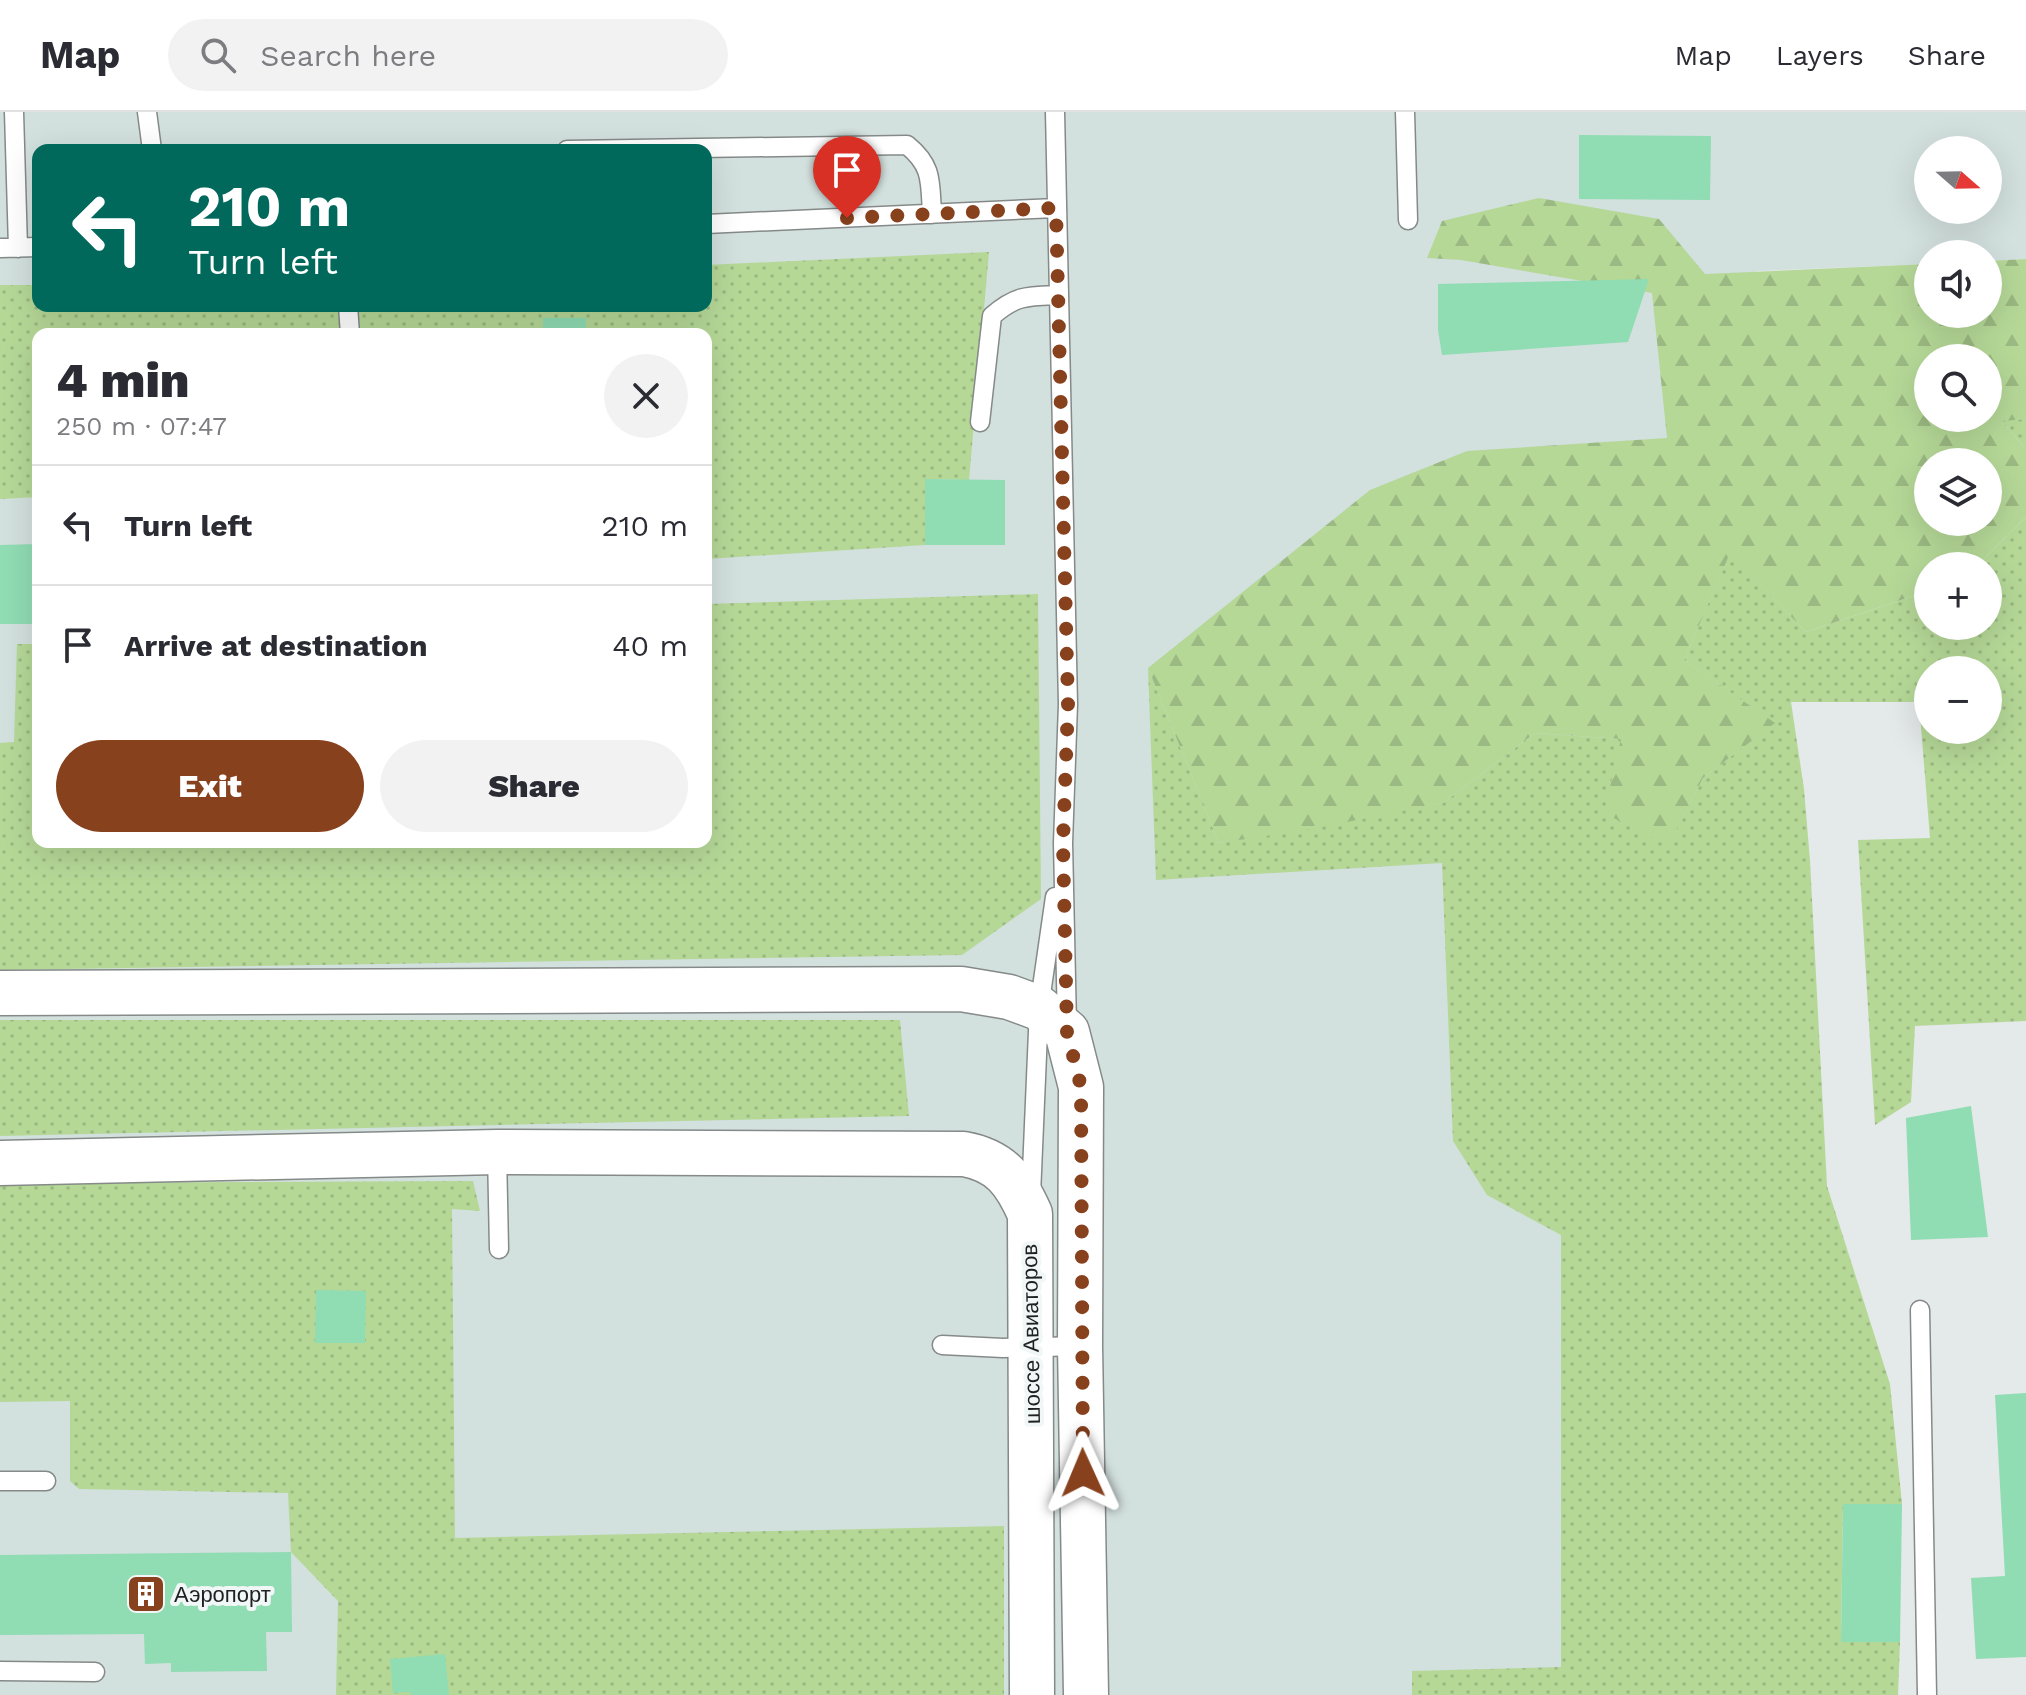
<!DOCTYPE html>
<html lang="en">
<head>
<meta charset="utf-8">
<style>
	body { margin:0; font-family:"Work Sans",sans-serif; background:#f2f2f3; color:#2b2b33; height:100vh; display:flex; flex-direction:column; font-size:30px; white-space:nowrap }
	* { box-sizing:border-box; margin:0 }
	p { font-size:26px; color:#7c7c81 }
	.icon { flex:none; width:44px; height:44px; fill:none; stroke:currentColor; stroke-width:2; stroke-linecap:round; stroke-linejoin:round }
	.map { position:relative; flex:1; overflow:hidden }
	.details { position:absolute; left:32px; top:216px; width:680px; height:520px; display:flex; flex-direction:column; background:#fff; border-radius:16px; box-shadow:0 8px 32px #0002 }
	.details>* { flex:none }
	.guide { position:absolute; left:32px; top:32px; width:680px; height:168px; border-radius:16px; box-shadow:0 8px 32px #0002; background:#00695c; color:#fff; overflow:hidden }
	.needle { width:52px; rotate:110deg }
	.tools { position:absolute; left:1914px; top:24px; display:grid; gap:16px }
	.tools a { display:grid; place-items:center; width:88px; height:88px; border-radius:50%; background:#fff; box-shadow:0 8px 32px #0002; font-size:40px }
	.pin { position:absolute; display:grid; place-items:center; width:68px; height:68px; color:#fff; margin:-82px -34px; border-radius:50% 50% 50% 0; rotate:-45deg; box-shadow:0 0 8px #0007 }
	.pin .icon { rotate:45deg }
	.me { position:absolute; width:88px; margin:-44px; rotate:359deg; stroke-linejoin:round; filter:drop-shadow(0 0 6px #0008) }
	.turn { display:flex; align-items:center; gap:28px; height:168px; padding:0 24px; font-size:36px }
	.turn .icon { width:104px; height:104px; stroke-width:2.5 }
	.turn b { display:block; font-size:56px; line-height:68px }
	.round { display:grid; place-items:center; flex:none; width:84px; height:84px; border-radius:42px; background:#f2f2f3 }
	.head { display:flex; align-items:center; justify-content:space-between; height:136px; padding:0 24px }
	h1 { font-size:48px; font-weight:800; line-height:60px }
	.action { display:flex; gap:16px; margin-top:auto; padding:16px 24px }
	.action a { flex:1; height:92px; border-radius:48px; background:#87411d; color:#fff; font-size:32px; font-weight:800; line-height:92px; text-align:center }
	.action a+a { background:#f2f2f3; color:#2b2b33 }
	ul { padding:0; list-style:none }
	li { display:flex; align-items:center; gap:24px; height:120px; padding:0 24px; border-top:2px solid #e1e1e2 }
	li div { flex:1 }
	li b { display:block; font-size:30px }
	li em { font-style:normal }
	header { display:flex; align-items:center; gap:48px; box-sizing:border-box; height:112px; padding:0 40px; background:#fff; border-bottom:2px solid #e1e1e2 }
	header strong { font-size:38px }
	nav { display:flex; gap:44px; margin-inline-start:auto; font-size:28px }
	.search { width:560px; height:72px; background:#f2f2f3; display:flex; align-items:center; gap:20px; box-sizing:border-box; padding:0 28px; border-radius:44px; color:#7c7c81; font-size:30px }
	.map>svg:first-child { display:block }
</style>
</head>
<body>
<header>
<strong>Map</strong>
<div class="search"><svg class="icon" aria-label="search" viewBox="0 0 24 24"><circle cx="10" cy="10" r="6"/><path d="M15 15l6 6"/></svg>Search here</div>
<nav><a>Map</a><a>Layers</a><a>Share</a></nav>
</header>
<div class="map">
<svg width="2026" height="1583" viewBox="0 0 2026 1583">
	<defs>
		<pattern id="grass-dots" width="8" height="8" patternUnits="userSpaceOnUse" patternTransform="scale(2)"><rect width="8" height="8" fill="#b5d897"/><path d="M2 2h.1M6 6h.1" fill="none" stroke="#9bb982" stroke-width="1.8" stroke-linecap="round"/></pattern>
		<pattern id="forest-firs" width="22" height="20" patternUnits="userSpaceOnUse" patternTransform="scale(2)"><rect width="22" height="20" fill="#b5d897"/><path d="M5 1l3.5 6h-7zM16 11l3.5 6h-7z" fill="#9bb982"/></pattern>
	</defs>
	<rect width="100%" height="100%" fill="#e4e9e9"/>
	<path fill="#d2e0de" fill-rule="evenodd" d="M0,0H2026V147L1988,149V142H1928V152L1756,159L1736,1583H0ZM38,38H706V194H38ZM1928,38H1988V98H1928ZM38,222H706V730H38Z"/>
	<path fill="url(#grass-dots)" fill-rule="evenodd" d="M989,140L969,368L925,367V433L706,447V222H38V385L0,387V173H38V194H706V153Z
		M2026,307V337L2001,308Z
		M2026,405V909L1915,914L1911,990L1875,1013L1858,728L1930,726L1919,590H1791L1804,677L1810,749L1827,1074L1890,1272L1902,1392H1843L1841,1529L1900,1530L1898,1583H1412V1559L1561,1555V1123L1487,1083L1453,1029L1442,751L1156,768L1148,556L1219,731L1443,691L1535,621L1621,627L1668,733L1703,666L1774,611L1684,548L1730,440L1806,520L1928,479V514H1988V454H1977ZM1928,558H1988V618H1928Z
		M1038,482L1041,787L962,843L0,858V631L14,630L17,532H38V730H706V492Z
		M0,908H900L909,1004L0,1024Z
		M473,1069L480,1099L452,1097L455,1426L1004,1414V1583H336L338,1489L291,1440L288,1381L79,1377L70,1369V1289L0,1290V1071Z"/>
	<path fill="url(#forest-firs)" fill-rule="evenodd" d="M1539,86L1659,107L1705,162L1928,152V202H1988V149L2026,147V307L2002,309L2026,337V405L1977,454H1928V479L1806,520L1730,441L1684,548L1775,611L1703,666L1668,734L1604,701L1621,627L1535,621L1443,691L1311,717L1219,731L1148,556L1370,378L1467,339L1667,326L1652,181L1461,148L1427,146L1442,109ZM1928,246H1988V306H1928ZM1928,350H1988V410H1928Z"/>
	<path fill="#90dcb3" d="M1579,23L1711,24L1710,88L1579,87Z
		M1649,167L1628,230L1442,243L1438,218V172Z
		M543,206H586V222H543Z
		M925,367L1005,368V433H925Z
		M38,432V512H0V433Z
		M1971,994L1988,1125L1911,1128L1906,1006Z
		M316,1178L366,1179L365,1231H315Z
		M2026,1281V1545L1976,1547L1971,1466L2005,1464L1995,1283Z
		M1843,1392H1902L1900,1530H1841Z
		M291,1440L292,1520H266L267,1559L171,1560V1551L145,1552L144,1522L0,1523V1443Z
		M445,1542L449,1583H411L410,1580L393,1581L390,1547Z"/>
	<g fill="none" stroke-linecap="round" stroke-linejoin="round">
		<g stroke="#858a89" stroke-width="21">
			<path id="lane" d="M14,0L18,136
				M147,0L152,38
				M1055,0L1068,592L1063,731L1067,913
				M1405,0L1408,108
				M567,38L907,33C933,54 930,70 932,102
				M706,112L1056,96
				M0,136L38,135
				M348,194L350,222
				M980,310L992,204C1016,183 1028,184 1058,183
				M497,1040L499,1137
				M1031,1083L1039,896L1055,785
				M1920,1198L1927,1583
				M942,1233L1003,1236L1080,1234
				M0,1369H46
				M0,1559L95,1560"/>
		</g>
		<g stroke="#858a89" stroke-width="47">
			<path id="secondary" d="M0,881L961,877L1009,885L1039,896L1067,920L1081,975L1080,1234L1086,1583
				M0,1051L497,1040L964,1042C1001,1049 1015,1068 1030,1102L1032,1583"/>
		</g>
		<use href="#lane" stroke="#fff" stroke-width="18"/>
		<use href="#secondary" stroke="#fff" stroke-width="44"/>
	</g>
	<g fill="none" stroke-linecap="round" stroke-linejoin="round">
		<path stroke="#87411d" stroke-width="14" stroke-dasharray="0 25.2" d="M847,106L1056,96L1068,592L1063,731L1067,920L1081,975L1083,1361"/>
	</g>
	<defs>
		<g id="building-square" transform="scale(2)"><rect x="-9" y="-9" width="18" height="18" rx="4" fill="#87411d" stroke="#f1f6f6"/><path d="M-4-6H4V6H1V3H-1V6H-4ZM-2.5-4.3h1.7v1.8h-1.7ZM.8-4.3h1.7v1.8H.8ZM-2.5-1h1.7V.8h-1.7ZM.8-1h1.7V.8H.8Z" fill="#fff"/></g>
	</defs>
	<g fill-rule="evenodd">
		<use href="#building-square" x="146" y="1482"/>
	</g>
	<g text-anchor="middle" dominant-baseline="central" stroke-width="8" stroke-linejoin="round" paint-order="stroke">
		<g font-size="22" fill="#1f2121" stroke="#f1f6f6">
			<text transform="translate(1031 1222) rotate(-91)">шоссе Авиаторов</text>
		</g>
		<g font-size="22" fill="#1f2121" stroke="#f1f6f6" text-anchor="start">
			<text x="174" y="1482">Аэропорт</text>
		</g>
	</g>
</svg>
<div class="tools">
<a><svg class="needle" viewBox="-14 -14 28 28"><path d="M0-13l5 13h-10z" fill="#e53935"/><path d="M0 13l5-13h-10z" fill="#7c7c81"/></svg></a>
<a><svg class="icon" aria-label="sound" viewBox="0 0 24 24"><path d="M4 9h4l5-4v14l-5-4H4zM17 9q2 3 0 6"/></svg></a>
<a><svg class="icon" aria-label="search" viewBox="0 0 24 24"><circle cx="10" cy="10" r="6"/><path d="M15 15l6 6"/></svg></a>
<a><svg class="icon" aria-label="layers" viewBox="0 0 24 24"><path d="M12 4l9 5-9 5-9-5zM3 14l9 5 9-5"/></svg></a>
<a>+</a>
<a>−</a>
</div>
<div class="pin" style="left:847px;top:106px;background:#d93025"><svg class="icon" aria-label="arrive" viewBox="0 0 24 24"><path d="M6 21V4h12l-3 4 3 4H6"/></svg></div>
<svg class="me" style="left:1083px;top:1361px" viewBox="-20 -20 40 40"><path d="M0-17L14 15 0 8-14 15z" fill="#87411d" stroke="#fff" stroke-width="4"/></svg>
<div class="guide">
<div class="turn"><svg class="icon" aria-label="left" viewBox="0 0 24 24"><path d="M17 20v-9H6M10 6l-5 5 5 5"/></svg><div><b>210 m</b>Turn left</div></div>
</div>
<section class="details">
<div class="head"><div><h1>4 min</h1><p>250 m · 07:47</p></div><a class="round"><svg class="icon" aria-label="close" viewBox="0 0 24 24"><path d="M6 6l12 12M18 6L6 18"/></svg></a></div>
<ul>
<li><svg class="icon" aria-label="left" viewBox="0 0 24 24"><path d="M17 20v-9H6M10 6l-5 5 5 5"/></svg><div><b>Turn left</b></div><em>210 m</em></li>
<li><svg class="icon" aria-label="arrive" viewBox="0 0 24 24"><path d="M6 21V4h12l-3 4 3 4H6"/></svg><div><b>Arrive at destination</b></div><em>40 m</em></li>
</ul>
<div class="action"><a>Exit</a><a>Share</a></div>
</section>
</div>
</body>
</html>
